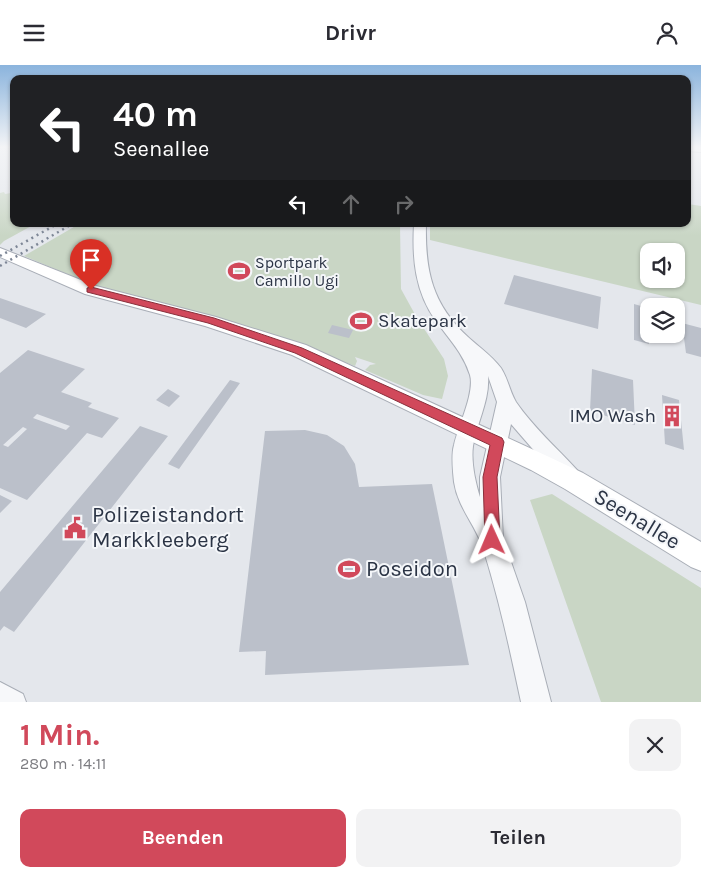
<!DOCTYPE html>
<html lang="de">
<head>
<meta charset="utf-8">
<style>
	body { margin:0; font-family:Karla,sans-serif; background:#f2f2f3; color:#2b2b33; height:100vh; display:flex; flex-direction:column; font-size:19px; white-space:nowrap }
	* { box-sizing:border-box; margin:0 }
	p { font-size:16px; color:#7c7c81 }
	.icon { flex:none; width:28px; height:28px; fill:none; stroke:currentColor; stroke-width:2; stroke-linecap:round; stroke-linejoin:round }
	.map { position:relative; height:637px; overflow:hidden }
	.side { display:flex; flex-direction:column; background:#fff; flex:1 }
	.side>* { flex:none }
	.banner { position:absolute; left:10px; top:10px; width:681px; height:152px; border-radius:10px; box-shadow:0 1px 4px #0004; background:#202124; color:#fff; overflow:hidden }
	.buttons { position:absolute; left:640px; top:178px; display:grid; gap:10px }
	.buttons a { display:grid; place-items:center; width:45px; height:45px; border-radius:10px; background:#fff; box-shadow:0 1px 4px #0004; font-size:25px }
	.pin { position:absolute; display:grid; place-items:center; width:42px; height:42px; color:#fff; margin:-51px -21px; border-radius:50% 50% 50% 0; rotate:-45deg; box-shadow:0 0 5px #0007 }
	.pin .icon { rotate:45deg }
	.me { position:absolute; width:55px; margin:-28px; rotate:359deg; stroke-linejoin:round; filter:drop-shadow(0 0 4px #0008) }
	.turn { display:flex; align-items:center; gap:18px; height:105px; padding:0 20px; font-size:22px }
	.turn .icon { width:65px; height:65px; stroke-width:2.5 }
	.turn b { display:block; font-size:35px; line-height:42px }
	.lanes { display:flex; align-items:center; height:48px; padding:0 20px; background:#0003; justify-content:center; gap:25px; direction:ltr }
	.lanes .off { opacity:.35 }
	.round { display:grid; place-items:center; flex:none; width:52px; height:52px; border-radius:10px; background:#f2f2f3 }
	.overview { display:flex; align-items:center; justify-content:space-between; height:85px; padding:0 20px }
	h1 { font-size:30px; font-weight:700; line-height:38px; color:#d1495b }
	.action { display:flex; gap:10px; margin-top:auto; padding:10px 20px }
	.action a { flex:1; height:58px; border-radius:10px; background:#d1495b; color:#fff; font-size:20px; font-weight:700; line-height:58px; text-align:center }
	.action a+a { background:#f2f2f3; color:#2b2b33 }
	header { display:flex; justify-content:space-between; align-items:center; height:65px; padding:0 20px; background:#fff; font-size:22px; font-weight:700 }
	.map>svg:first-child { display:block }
</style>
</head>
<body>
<header><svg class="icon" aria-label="menu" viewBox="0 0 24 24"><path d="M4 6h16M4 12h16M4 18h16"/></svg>Drivr<svg class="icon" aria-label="person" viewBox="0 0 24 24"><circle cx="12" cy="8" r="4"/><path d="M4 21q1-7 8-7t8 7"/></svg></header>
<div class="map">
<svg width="701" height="637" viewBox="0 0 701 637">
	<rect width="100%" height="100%" fill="#e4e7ec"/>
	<path fill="#c9d6c5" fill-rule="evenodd" d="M14,121V159H35L4,176L0,180V128L4,127L5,129L11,128Z
		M688,139L701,141V240L430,175V159H688ZM649,186H676V214H649Z
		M79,159H400L401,224L417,253L444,294L448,311L442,334L423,330L365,305L370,300L376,299L355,292L357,296L355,301L247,261L93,220L24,191Z
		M552,429L701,523V637H601L530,435Z"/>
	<path fill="#bbc0ca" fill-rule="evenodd" d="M514,210L601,232L598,264L504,239Z
		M0,233L46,249L26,263L0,253Z
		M634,239L648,243L649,279L634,275Z
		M682,258L701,263V292L686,288Z
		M332,260L353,265L349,273L328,268Z
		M28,285L85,304L61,327L92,338L88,342L119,353L102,373L87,368L27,435L0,423V308ZM37,349L70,361L66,365L33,353ZM23,362L27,364L8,382L3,380Z
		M592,304L633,315L635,360L590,346Z
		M230,315L240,318L179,404L168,399Z
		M168,324L180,331L169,342L156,335Z
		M662,330L679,335L684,385L665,379Z
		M140,361L168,371L14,567L4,561L0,566V527Z
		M305,365L327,370L344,381L355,399L359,422L432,419L469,600L265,610L266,586L239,587L265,366Z
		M0,430L12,436L0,448Z"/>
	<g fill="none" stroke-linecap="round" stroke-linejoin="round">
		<g stroke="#a9aeb7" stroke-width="2">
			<path id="minor" d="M688,82L701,83V87L688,86Z
				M0,617L23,629L26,637H0Z"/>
		</g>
		<g stroke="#a9aeb7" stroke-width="2">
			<path id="tertiary" d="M414,159H426C425,206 432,239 468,272C479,282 492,291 501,303C508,314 510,327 516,337C533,362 557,383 577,405L580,412L577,419L570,422L563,419L511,359L500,412L503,474L525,537L551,637H521C510,585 499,534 483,483C475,459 458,443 454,417C453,407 451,390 454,380C458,361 475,328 470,310C463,288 449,274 436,256C415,227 412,194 414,159ZM488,311L497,337L480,412V432C475,416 471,396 473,381C477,357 490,335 488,311Z"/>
		</g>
		<g stroke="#a9aeb7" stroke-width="2">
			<path id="secondary" d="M0,183L96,221L216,252L306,280L547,391L583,408L701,477V506L691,502L565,424L531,405L292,290L205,261L85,229L0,192Z"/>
		</g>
		<use href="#minor" fill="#f7f8fa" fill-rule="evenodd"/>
		<use href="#tertiary" fill="#f7f8fa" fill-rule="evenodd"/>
		<use href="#secondary" fill="#fff" fill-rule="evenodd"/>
		<path stroke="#7d8696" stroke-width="2.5" stroke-dasharray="2 4" stroke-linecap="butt" d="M0,191L57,159
			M0,201L72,159"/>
	</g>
	<linearGradient id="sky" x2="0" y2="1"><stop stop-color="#8bb4dd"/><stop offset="0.48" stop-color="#f3f4f6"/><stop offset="1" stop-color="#f3f4f6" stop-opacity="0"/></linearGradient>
	<rect width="701" height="171" fill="url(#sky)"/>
	<path fill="#d1495b" stroke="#882f3b" d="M91,222L214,253L302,283L502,373L504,377L497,412L500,475L498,480L492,482L487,480L485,475L483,412L490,380L295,288L208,258L87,227V223Z"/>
	<defs>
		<g id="stadium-bare" transform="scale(1.725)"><path d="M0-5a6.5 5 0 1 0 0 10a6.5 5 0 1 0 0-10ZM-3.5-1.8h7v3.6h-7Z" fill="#d1495b" stroke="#f4f6f9" stroke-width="2.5" paint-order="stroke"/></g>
		<g id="building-bare" transform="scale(1.725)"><path d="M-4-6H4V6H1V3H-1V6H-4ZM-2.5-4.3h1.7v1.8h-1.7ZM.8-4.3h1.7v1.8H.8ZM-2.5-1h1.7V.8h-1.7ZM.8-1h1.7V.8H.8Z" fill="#d1495b" stroke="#f4f6f9" stroke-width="2.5" paint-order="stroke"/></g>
		<g id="civic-bare" transform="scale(1.725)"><path d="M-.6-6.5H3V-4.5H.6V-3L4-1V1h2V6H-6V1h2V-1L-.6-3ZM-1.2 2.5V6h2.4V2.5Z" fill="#d1495b" stroke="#f4f6f9" stroke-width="2.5" paint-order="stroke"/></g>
	</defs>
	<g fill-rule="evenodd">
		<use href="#stadium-bare" x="239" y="206"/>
		<use href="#stadium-bare" x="361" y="256"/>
		<use href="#building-bare" x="672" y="351"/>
		<use href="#civic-bare" x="75" y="463"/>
		<use href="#stadium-bare" x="349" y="504"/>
	</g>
	<g text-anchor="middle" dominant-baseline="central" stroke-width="4" stroke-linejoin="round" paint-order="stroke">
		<g font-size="16" fill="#2b3445" stroke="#f4f6f9" text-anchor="start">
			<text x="255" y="197">Sportpark<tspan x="255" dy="18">Camillo Ugi</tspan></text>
		</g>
		<g font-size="19" fill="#2b3445" stroke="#f4f6f9" text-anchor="start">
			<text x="378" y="256">Skatepark</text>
			<text x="656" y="351" text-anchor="end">IMO Wash</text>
		</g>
		<g font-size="22" fill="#2b3445" stroke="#f4f6f9" text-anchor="start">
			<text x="92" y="450">Polizeistandort<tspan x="92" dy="25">Markkleeberg</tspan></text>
			<text x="366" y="504">Poseidon</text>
		</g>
		<g font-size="22" fill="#2b3445" stroke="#f4f6f9">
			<text transform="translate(637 454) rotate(31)">Seenallee</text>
		</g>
	</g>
</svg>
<div class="buttons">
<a><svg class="icon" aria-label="sound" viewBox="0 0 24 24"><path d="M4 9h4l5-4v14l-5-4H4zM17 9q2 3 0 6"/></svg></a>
<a><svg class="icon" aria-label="layers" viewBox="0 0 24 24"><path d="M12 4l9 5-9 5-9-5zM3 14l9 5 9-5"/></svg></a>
</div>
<div class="pin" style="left:91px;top:225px;background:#d93025"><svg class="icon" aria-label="arrive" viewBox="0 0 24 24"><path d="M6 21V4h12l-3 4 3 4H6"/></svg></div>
<svg class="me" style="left:492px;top:475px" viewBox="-20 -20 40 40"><path d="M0-17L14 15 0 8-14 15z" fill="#d1495b" stroke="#fff" stroke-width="4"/></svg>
<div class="banner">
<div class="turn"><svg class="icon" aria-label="left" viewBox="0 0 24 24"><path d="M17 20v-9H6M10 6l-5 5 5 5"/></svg><div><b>40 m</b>Seenallee</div></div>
<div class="lanes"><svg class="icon" aria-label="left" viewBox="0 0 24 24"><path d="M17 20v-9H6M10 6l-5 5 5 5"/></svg><svg class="icon off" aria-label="ahead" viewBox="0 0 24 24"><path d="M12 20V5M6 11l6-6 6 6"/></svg><svg class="icon off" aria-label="right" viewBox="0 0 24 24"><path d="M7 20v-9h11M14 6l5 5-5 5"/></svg></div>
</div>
</div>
<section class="side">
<div class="overview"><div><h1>1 Min.</h1><p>280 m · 14:11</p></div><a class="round"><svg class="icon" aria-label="close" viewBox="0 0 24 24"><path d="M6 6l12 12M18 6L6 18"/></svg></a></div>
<div class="action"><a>Beenden</a><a>Teilen</a></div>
</section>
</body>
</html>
